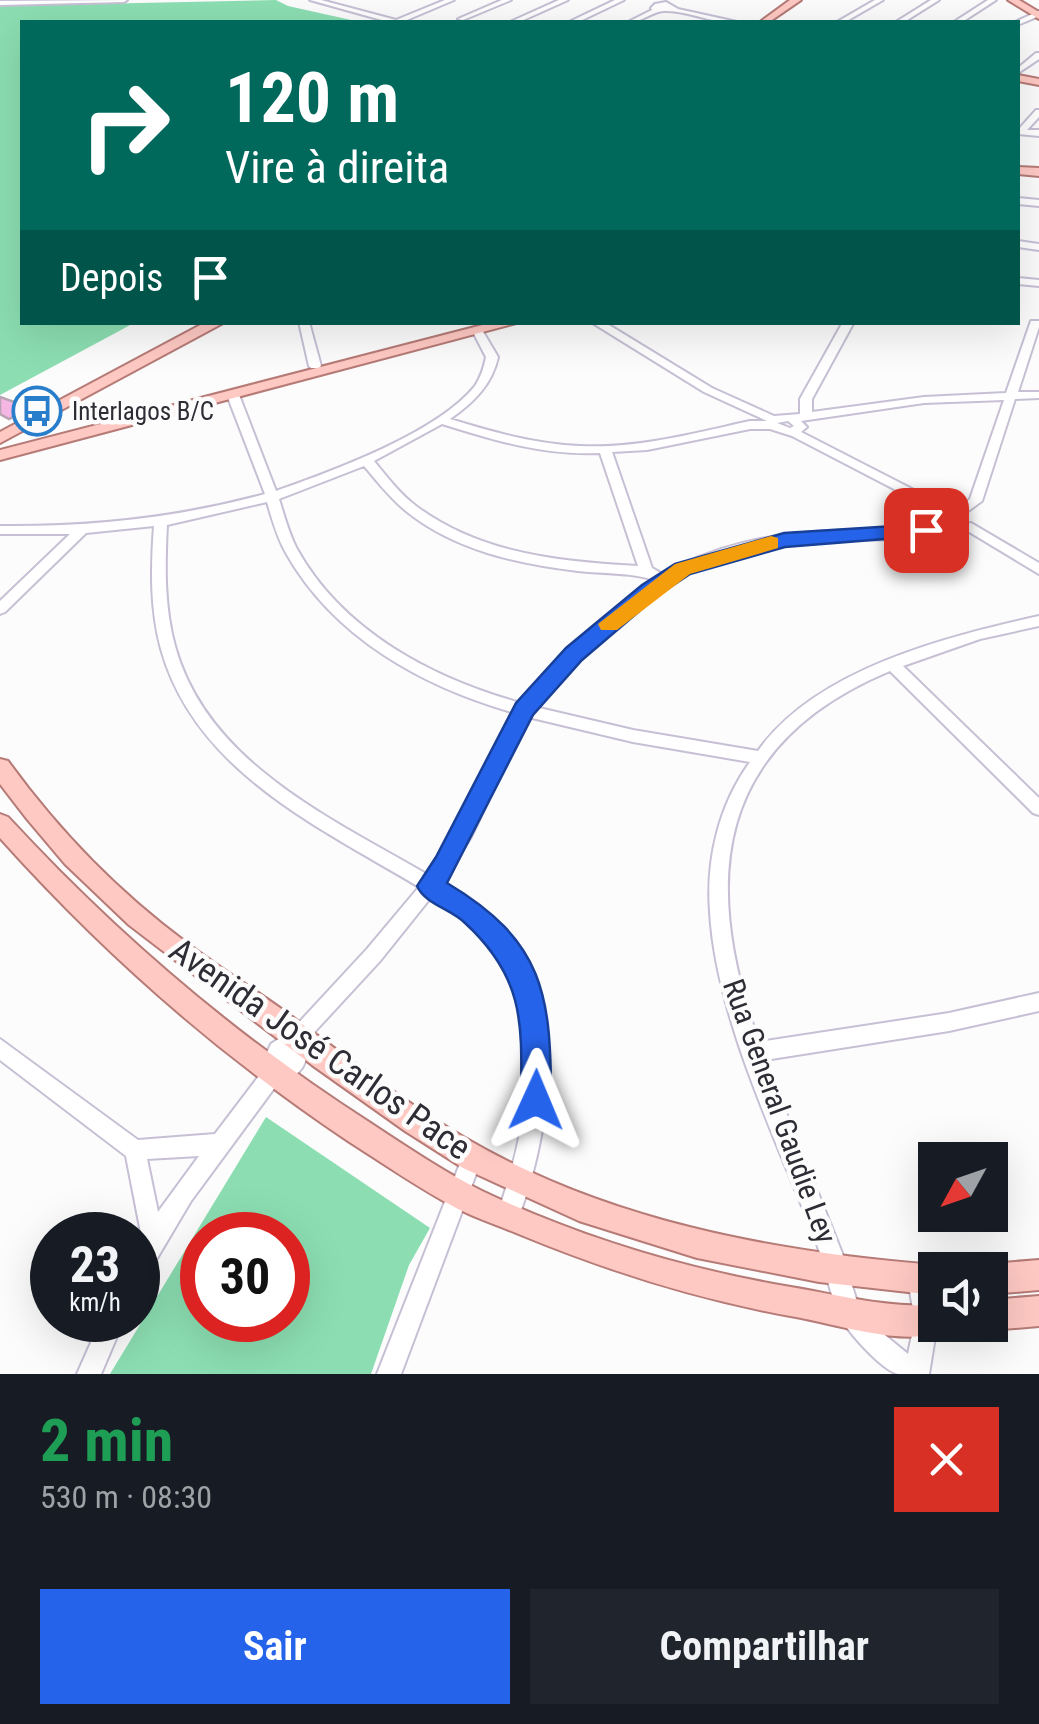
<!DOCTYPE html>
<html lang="pt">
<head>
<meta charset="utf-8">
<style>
	body { margin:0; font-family:"Roboto Condensed",sans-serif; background:#20242c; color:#f1f3f6; height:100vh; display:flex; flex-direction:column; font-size:38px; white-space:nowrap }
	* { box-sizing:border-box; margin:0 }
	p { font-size:32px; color:#9ea1a6 }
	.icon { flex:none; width:55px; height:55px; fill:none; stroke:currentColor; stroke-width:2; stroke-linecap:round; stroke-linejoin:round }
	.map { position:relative; height:1374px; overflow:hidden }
	.sheet { display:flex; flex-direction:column; background:#171b24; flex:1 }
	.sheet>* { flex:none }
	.hud { position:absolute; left:20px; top:20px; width:1000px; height:305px; border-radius:0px; box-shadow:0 10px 40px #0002; background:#00695c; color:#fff; overflow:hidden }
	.needle { width:65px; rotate:230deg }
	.fabs { position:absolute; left:918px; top:1142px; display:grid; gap:20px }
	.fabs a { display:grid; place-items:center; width:90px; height:90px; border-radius:0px; background:#171b24; box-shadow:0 10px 40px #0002; font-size:50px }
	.speed { position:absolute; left:30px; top:1212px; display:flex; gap:20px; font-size:50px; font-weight:700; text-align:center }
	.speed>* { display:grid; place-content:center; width:130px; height:130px; border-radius:50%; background:#171b24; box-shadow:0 10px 40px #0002; line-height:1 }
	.speed small { font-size:25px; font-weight:400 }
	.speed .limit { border:15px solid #d22; background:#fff; color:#111 }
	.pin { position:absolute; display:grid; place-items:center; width:85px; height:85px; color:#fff; margin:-42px; border-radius:20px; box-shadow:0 5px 15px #0006 }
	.me { position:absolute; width:110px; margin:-55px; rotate:1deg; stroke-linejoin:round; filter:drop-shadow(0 0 8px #0008) }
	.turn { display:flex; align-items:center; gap:35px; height:210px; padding:0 40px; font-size:45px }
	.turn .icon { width:130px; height:130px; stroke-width:2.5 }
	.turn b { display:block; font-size:70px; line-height:85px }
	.then { display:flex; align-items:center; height:95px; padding:0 40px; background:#0003; gap:20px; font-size:38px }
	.round { display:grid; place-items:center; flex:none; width:105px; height:105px; border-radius:0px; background:#20242c }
	.head { display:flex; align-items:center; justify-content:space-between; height:170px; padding:0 40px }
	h1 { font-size:60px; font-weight:700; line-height:75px; color:#1e9e55 }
	.action { display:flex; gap:20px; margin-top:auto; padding:20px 40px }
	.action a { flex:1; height:115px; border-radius:0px; background:#2563eb; color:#fff; font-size:40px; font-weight:700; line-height:115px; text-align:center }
	.action a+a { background:#20242c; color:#f1f3f6 }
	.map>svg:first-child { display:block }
</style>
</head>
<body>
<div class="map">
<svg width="1039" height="1374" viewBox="0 0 1039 1374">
	<rect width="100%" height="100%" fill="#fcfcfc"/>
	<path fill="#8cdeb2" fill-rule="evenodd" d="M276,0L288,6L360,22H22V322L134,323L0,395V6Z
		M266,1117L430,1228L409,1265L371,1374H110ZM202,1235H288V1320H202Z"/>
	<path fill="#f6b6e4" stroke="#b7a3b1" stroke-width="2.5" d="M0,397L14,402L24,397L37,404L9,419L0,414Z"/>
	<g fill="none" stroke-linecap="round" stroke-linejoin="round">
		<g stroke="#c7c0d5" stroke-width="4">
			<path id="minor" d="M127,0L124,2L0,5V1Z
				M310,0H321L396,20L445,0H454L402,22H389Z
				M502,0H511L463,20L458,19Z
				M559,0H568L519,22H510Z
				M615,0H624L578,22H569Z
				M875,0H883L845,22H837Z
				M931,0H939L904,22H896Z
				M988,0H996L962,22H954Z
				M666,2L678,9L737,22C713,24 689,11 666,11C653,10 642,23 628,22L652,10L651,8L655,4Z
				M1039,11V16L1020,24L1015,22Z
				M1036,53H1039V59L1018,73V68Z
				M1036,110H1039V117L1027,130H1039V136L1018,134V130Z
				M1018,198L1039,200V206L1018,204Z
				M1018,241L1039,244V250L1018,247Z
				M1018,278L1039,280V286L1018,284Z
				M1031,321H1039V327L1018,392H1039V398L1015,399L982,501L964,514L958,510L970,499L1004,400L924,403L801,421L807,427L801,432L949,508L950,511L944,515L792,436L770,429H750L647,450L612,452L652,568L659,572L660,576C711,546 773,533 831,531C871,529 907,530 946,519L953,523C922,546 869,538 832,539C730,543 666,575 592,645C572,664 551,684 535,707L633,730L758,751C816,669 946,637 1039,616V626L980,639L903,666L1039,798V815L1033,813L890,671C715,744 700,879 759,1042L949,1013L1039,993V1011L949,1031L765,1060L842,1253L857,1302L880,1331L908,1354L915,1321L908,1279L911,1271L919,1268L927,1271L937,1325L929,1374C919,1374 907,1374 898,1374C883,1370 857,1341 848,1329C830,1304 826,1265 814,1236C776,1139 716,1017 710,912C706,859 719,805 750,762L633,742L528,717L471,837L441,884C467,900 494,916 513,941C569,1012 548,1145 516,1223L508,1226L500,1223L497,1215C522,1147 548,1027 507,961C489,933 460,914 432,896L380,961L308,1039C307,1065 304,1074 278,1083L191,1201L146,1277L138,1280V1247L142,1238L126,1156L0,1060V1039L138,1140L215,1134L262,1072L263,1061L271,1044L292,1030L367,949L419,887C319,827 195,771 161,649C150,609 151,567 154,526L86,533L5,612L0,614V601L70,534H0V526C91,527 177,518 265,494L227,395L233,392L239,395L276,491C333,471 437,433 475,386C481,377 484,367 486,357L473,332L478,329L482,330L498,357C492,385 473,403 450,419C493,432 534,444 580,446C637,449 695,433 750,421H767L704,392L591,322H604L712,388L774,416L800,414V399L843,322H854L812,399V412L924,397L1006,393ZM788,421L794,426L790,428L777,423ZM442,424C493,440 545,456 600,453L638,566C561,562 480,554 416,506C400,494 387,477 374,461ZM364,466C377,481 390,498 406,511C454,550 518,564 578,571C604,574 630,572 654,580C606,614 555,654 521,703C434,679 343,632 297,549C289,534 284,515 279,499ZM267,502C272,519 277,537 286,553C334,638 423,687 515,713L459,827L428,875C332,819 207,763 175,646C164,606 165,565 167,525ZM199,1156L158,1212L147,1159Z
				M299,322H309L321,366L319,368H311L309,366Z
				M971,523L1039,563V574L966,530L964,527L966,524Z
				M472,1148L479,1151L482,1158L401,1374H377L465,1151Z
				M101,1320H124L101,1374H77Z"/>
		</g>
		<g stroke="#b67b77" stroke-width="4">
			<path id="major" d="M790,0H801L769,22H760Z
				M1008,0H1019L1039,12V19Z
				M1018,75L1039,79V85L1018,81Z
				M1018,167L1039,168V176L1018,174Z
				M206,322H225L0,443V432Z
				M494,322H520L0,460V450Z
				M0,759L8,761C58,830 118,892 187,943C217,966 249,986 280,1008C341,1052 400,1100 465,1138C607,1221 773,1252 935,1265L946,1270H935V1295L819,1282L697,1258L579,1221L463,1168L405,1131L312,1065L129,925L65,864L27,819L0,784Z
				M0,814L8,817C117,935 236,1037 372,1124C407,1147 444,1172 482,1191C577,1236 682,1268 785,1286C835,1294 884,1308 935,1305V1325H948L946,1331C905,1347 839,1325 796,1317C700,1300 611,1272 521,1235C500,1226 478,1219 458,1209C420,1189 384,1164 348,1141C219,1055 104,954 0,838Z
				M1039,1260V1290L990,1294V1270H979L990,1264Z
				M1039,1296V1326L990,1330L979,1326L990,1325V1300Z"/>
		</g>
		<use href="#minor" fill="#fff" fill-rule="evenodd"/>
		<use href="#major" fill="#ffc9c3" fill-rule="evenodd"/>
	</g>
	<path fill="#2563eb" stroke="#184099" stroke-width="2.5" d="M926,524L936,530L934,535L785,547L690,574L657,596L582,660L533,715L447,883C544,941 551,994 551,1100L546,1111L536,1115L525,1111L521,1100C522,1024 525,978 465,923C451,909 425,904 417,886L436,857L516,703L566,648L642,585L675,564L784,533Z"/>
	<path fill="#f59e0b" d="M771,536L778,538V548L690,574L617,630H601L598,624L675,564Z"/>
	<defs>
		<g id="bus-ring" transform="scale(2.5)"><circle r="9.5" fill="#fcfcfc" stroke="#297ecc" stroke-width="1.5"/><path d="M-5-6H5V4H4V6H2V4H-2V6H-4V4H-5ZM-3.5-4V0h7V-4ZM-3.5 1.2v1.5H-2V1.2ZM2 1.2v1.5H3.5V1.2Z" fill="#297ecc"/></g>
	</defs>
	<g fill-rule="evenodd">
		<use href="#bus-ring" x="37" y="411"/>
	</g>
	<g text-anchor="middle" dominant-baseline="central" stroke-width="9" stroke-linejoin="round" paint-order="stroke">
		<g font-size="25" fill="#2e2c34" stroke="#fcfcfc" text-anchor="start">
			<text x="72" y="411">Interlagos B/C</text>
		</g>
		<g font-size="30" fill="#2e2c34" stroke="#fcfcfc">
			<text transform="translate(780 1111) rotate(70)">Rua General Gaudie Ley</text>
		</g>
		<g font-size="35" fill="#2e2c34" stroke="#fcfcfc">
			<text transform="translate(320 1049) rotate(35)">Avenida José Carlos Pace</text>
		</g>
	</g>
</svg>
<div class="fabs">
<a><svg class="needle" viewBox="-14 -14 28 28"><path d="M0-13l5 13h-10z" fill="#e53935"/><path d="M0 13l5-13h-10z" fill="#9ea1a6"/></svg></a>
<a><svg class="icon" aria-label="sound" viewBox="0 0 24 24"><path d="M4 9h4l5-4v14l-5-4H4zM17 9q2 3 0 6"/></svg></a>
</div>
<div class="speed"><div>23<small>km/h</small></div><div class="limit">30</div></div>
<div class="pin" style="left:926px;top:530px;background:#d93025"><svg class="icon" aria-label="arrive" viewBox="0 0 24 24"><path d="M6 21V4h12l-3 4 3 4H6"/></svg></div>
<svg class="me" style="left:536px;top:1100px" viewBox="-20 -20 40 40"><path d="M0-17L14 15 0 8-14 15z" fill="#2563eb" stroke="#fff" stroke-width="4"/></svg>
<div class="hud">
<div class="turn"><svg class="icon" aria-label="right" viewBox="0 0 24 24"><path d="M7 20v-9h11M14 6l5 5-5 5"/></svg><div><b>120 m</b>Vire à direita</div></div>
<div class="then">Depois<svg class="icon" aria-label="arrive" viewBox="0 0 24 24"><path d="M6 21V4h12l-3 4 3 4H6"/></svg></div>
</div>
</div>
<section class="sheet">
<div class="head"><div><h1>2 min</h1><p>530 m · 08:30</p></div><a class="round" style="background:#d93025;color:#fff"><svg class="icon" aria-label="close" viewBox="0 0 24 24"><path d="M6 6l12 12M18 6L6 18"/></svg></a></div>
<div class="action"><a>Sair</a><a>Compartilhar</a></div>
</section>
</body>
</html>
